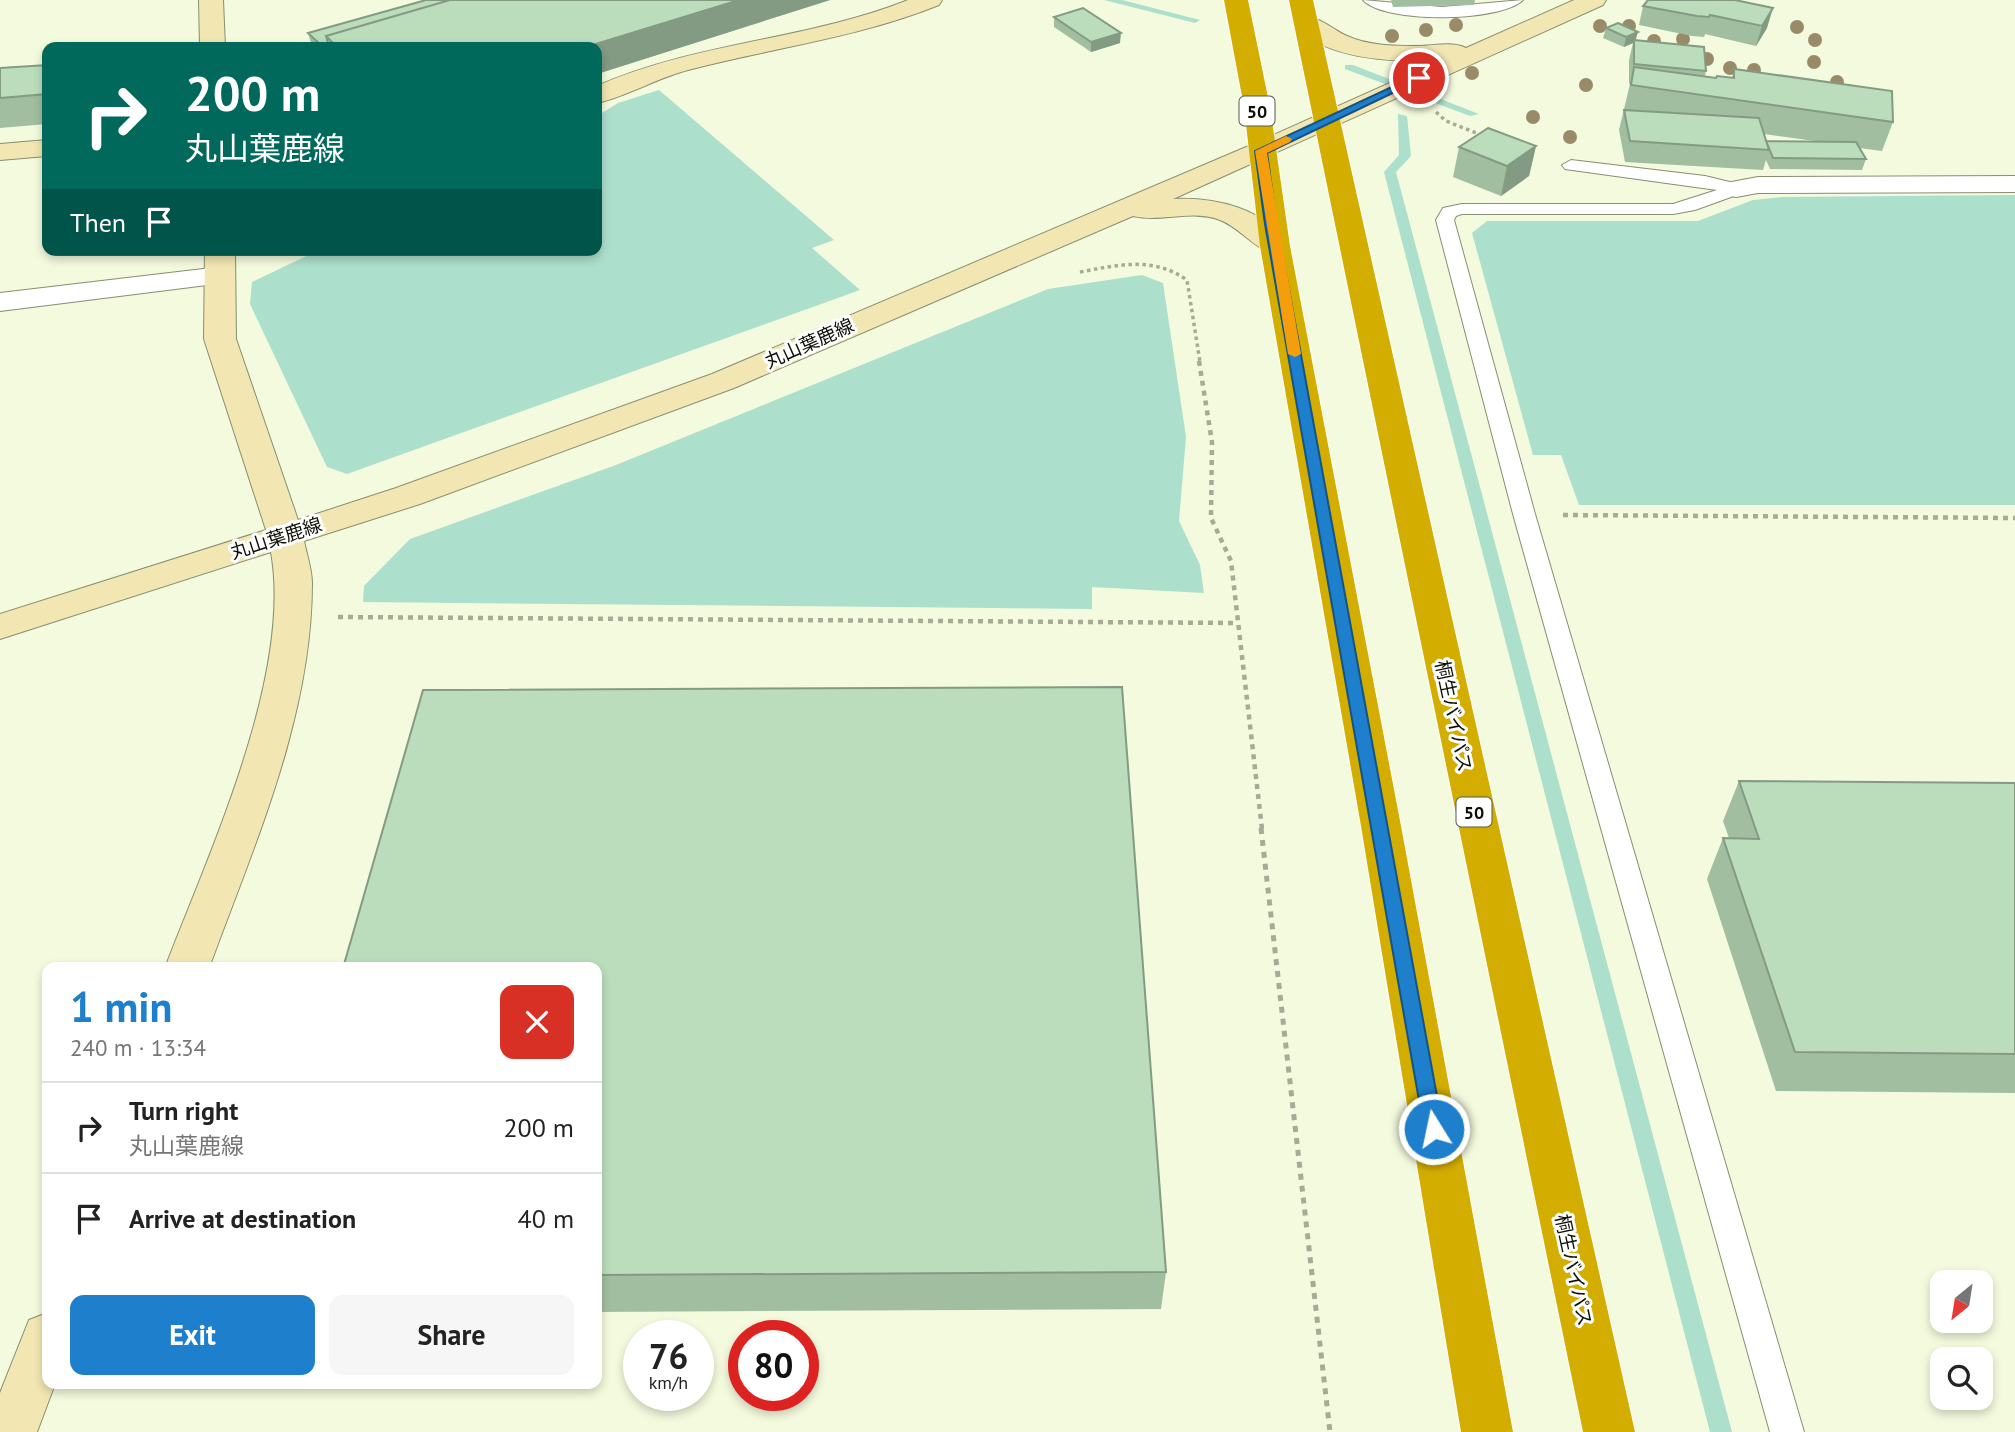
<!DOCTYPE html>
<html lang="en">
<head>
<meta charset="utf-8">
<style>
	body { margin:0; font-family:"PT Sans","Noto Sans JP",sans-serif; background:#f6f6f6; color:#222; height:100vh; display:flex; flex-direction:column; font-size:26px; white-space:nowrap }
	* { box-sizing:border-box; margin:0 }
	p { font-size:23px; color:#767676 }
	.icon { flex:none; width:38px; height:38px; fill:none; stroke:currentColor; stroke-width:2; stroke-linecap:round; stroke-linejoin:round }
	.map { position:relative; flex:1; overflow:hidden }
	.panel { position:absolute; left:42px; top:962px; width:560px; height:427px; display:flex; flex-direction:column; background:#fff; border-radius:14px; box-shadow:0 4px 10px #0003 }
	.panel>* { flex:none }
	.guide { position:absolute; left:42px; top:42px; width:560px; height:214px; border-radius:14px; box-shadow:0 4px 10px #0003; background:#00695c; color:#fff; overflow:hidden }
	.needle { width:46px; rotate:210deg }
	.buttons { position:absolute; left:1930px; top:1270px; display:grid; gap:14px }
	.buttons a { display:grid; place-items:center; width:63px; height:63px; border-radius:14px; background:#fff; box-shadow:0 4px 10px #0003; font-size:35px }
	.speed { position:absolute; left:623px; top:1320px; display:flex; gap:14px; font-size:35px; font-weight:700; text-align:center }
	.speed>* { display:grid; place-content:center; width:91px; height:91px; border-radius:50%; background:#fff; box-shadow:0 4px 10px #0003; line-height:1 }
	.speed small { font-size:18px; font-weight:400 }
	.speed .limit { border:10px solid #d22; background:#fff; color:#111 }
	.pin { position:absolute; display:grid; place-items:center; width:60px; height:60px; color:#fff; margin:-30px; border:4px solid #fff; border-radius:50%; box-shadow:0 2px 7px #0007 }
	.me { position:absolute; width:77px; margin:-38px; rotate:350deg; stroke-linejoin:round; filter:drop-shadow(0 0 5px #0008) }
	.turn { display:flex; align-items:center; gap:24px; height:147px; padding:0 28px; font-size:32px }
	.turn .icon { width:91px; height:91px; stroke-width:2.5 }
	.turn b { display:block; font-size:49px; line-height:60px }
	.then { display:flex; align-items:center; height:66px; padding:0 28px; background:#0003; gap:14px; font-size:26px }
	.round { display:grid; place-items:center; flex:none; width:74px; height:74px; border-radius:14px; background:#f6f6f6 }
	.headline { display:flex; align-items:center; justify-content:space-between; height:119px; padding:0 28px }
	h1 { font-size:42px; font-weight:800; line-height:52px; color:#1e80cc }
	.primary-button { display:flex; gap:14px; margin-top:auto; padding:14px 28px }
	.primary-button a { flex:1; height:80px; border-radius:14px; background:#1e80cc; color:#fff; font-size:28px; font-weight:800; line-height:80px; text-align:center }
	.primary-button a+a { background:#f6f6f6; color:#222 }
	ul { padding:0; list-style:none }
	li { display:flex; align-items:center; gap:21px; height:91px; padding:0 28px; border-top:2px solid #e0e0e0 }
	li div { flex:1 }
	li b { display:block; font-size:26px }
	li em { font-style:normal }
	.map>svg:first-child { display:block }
</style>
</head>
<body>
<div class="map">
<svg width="2015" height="1432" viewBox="0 0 2015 1432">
	<rect width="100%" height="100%" fill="#f3fadd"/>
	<path fill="#addfcd" d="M659,90L834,240L812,248L860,290L347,474L327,467L250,304L252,282L319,250H597V116L618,103Z
		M2015,195V505H1579L1561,455H1533L1472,233L1487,221H1698L1753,200L1782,197Z
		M1142,275L1163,283L1186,437L1179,521L1200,565L1204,593L1092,587V609L363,602L364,586L410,539L616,465L1048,289Z"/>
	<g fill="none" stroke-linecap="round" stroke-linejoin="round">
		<path fill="#addfcd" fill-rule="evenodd" d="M1104,0H1122L1200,20L1195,23Z
			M1345,65H1353L1479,114L1470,116L1345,69Z
			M1398,114L1407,116L1411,156L1396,172L1732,1432H1710L1384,172L1399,155Z"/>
		<g stroke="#878e73" stroke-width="2">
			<path id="lane" d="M1363,0L1442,7L1523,0C1501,22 1385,24 1363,0Z
				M1571,160L1705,176L1742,185L1745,189L1742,193L1695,210L1673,214H1462L1456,216L1454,220L1535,514L1804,1432H1770L1513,514L1436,220L1443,208L1462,204H1673L1717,190L1565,169L1562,165Z"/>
		</g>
		<g stroke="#878e73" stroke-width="2">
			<path id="street" d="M2015,176V192L1758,193L1736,197L1726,195L1722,189L1726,183L1758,177Z
				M220,267L231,270L235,276L231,282L0,311V293Z"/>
		</g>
		<g stroke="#878e73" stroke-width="2">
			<path id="secondary" d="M199,0H223L225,47H200Z
				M908,0H942L939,5C857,38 772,48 688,70C657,78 628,96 597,103V86C697,42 808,40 908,0Z
				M1574,0H1606L1603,5L1173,199C1216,197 1264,208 1290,246L1285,252C1260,259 1244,229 1220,220C1192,209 1161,223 1133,216L734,388L420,504L304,541C307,555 312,570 312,583C312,717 254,845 209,968H165C209,853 293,674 271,552L0,639V614L266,530L204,339L205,250H235L236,339L298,520L396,488L712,374L1251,145L1439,61C1398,62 1321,61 1295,23L1298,18C1317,13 1331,29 1347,36C1369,46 1395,46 1418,46C1433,46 1453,41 1466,48Z
				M47,140V156L0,160V144Z
				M47,1313V1384H55L37,1432H0V1393L29,1320Z"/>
		</g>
		<g stroke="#fff" stroke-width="2">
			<path id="highway" d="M1224,0H1248L1270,107L1290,246L1401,826L1513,1432H1461L1361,826L1260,246L1244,107Z
				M1289,0H1313L1635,1432H1583Z"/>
		</g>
		<path stroke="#a6ab95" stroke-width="3.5" stroke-dasharray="3.5 3.5" stroke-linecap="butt" d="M1436,112L1446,121L1484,136
			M1080,272C1118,265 1153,256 1187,280L1200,362"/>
		<path stroke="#a6ab95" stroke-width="4.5" stroke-dasharray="5 5" stroke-linecap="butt" d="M1199,361L1212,442L1211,518L1231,561L1262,829
			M1563,515L2015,518
			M338,617L1238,623"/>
		<path stroke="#a6ab95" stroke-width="5" stroke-dasharray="6 6" stroke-linecap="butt" d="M1261,828L1330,1432"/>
		<use href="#lane" fill="#fff" fill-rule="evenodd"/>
		<use href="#street" fill="#fff" fill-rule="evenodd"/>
		<use href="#secondary" fill="#f2e6b2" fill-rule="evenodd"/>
		<use href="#highway" fill="#d3ad00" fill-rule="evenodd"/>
	</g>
	<g fill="#9a8b68">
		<circle cx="1456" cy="25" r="7"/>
		<circle cx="1600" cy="26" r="7"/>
		<circle cx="1629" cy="26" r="7"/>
		<circle cx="1797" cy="27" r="7"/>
		<circle cx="1426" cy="30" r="7"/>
		<circle cx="1392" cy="36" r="7"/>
		<circle cx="1683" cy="39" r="7"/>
		<circle cx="1815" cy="40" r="7"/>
		<circle cx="1654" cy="41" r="7"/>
		<circle cx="1707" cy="59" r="7"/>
		<circle cx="1814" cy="62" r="7"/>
		<circle cx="1730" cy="68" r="7"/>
		<circle cx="1754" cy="70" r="7"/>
		<circle cx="1472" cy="73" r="7"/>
		<circle cx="1837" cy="82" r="7"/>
		<circle cx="1586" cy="85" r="7"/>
		<circle cx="1533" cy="117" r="7"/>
		<circle cx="1570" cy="137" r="7"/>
	</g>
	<path fill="#a1bea1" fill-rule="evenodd" d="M830,0L597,74V47H315L311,43L308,33Z
		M1391,0H1475L1474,5L1393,7Z
		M1648,0L1767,28L1756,46L1705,34L1704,37L1692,36L1639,25L1643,6Z
		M1054,17L1120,43L1091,52L1054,27Z
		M1606,28L1706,71L1705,76L1716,78H1732L1734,69L1893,122L1882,151L1859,148L1866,159L1862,170L1770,169L1766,160L1763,170L1625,162L1619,130L1630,84H1629V60L1633,43L1624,47L1603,38ZM1764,134L1815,141H1766Z
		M47,65V124L0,128V68Z
		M1536,146L1529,176L1501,196L1453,177L1459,147Z
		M1739,781L2015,783V1093L1776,1091L1707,879L1723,838H1729L1723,821Z
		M597,968L1166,1272L1161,1309L597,1312Z"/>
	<path fill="#839b83" d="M739,0H830L597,74V47H586Z
		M1773,8L1767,28L1756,46L1762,26Z
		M1638,32L1635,42L1634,40L1633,43L1624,47L1626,37Z
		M1121,33L1120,43L1091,52V42Z
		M1536,146L1529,176L1501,196L1507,166Z"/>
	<path fill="#bdb" stroke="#839b83" stroke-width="2" d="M426,0H450L326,36L329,47H323L308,33Z
		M450,0H739L586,47H337L326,36Z
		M1648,0H1735L1773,8L1762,26L1710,15L1709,17L1697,16L1643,6Z
		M1083,8L1121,33L1091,42L1054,17Z
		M1618,23L1638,32L1626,37L1606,28Z
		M1634,40L1704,47L1706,71L1634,64Z
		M47,65V94L0,98V68Z
		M1634,67L1716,78L1717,76L1734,78V69L1892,91L1893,122L1631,85Z
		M1624,110L1759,118L1769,150L1630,141Z
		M1488,128L1536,146L1507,166L1459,147Z
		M1766,141L1856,142L1866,159L1773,158Z
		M1122,687L1166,1272L597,1275V968H343L423,690Z
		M1739,781L2015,783V1054L1795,1052L1723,838L1759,839Z"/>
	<path fill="#1e80cc" stroke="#145385" stroke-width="2" d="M1415,76L1424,78L1267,153L1277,224L1443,1129L1441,1135L1434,1137L1427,1135L1424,1129L1265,224L1255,151Z"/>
	<path fill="#f59e0b" d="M1286,136L1292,139L1290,142L1267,153L1301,354L1295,357L1288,354L1255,151Z"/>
	<g text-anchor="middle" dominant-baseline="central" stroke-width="6" stroke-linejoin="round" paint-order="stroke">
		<g fill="#fff" stroke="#565851" stroke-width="2">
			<rect x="1239.5" y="96.5" width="35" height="29" rx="5"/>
			<rect x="1456.5" y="797.5" width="35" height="29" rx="5"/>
		</g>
		<g font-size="18" font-weight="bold" fill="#0e1007">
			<text x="1257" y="111">50</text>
			<text x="1474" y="812">50</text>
		</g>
		<g font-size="19" fill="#0e1007" stroke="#fff">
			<text transform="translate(809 343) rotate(-24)">丸山葉鹿線</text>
			<text transform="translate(276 538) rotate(-18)">丸山葉鹿線</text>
			<text transform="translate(1454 716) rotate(78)">桐生バイパス</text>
			<text transform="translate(1574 1270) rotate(78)">桐生バイパス</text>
		</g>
	</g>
</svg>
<div class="buttons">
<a><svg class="needle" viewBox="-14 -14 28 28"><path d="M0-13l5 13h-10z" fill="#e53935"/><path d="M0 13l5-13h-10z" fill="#767676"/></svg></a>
<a><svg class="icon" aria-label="search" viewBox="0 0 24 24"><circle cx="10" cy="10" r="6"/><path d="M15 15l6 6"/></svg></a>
</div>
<div class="speed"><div>76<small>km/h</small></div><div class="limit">80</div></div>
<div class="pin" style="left:1419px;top:78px;background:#d93025"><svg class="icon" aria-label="arrive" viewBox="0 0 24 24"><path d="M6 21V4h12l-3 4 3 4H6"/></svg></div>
<svg class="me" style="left:1434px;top:1129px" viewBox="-20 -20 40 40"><circle r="17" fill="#1e80cc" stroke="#fff" stroke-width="3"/><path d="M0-11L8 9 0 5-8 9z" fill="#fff"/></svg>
<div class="guide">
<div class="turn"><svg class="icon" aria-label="right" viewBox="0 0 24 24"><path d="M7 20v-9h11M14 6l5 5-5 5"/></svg><div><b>200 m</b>丸山葉鹿線</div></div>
<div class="then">Then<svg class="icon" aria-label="arrive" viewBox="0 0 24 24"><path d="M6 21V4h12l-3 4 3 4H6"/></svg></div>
</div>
<section class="panel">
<div class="headline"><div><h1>1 min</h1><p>240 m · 13:34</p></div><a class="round" style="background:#d93025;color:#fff"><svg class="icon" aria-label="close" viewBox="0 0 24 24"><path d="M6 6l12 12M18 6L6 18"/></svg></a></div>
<ul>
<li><svg class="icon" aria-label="right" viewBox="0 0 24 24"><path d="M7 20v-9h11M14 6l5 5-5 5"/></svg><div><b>Turn right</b><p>丸山葉鹿線</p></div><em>200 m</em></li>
<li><svg class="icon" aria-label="arrive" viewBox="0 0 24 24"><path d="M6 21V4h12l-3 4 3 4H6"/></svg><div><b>Arrive at destination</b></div><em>40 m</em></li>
</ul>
<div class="primary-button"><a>Exit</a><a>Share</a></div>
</section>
</div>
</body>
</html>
